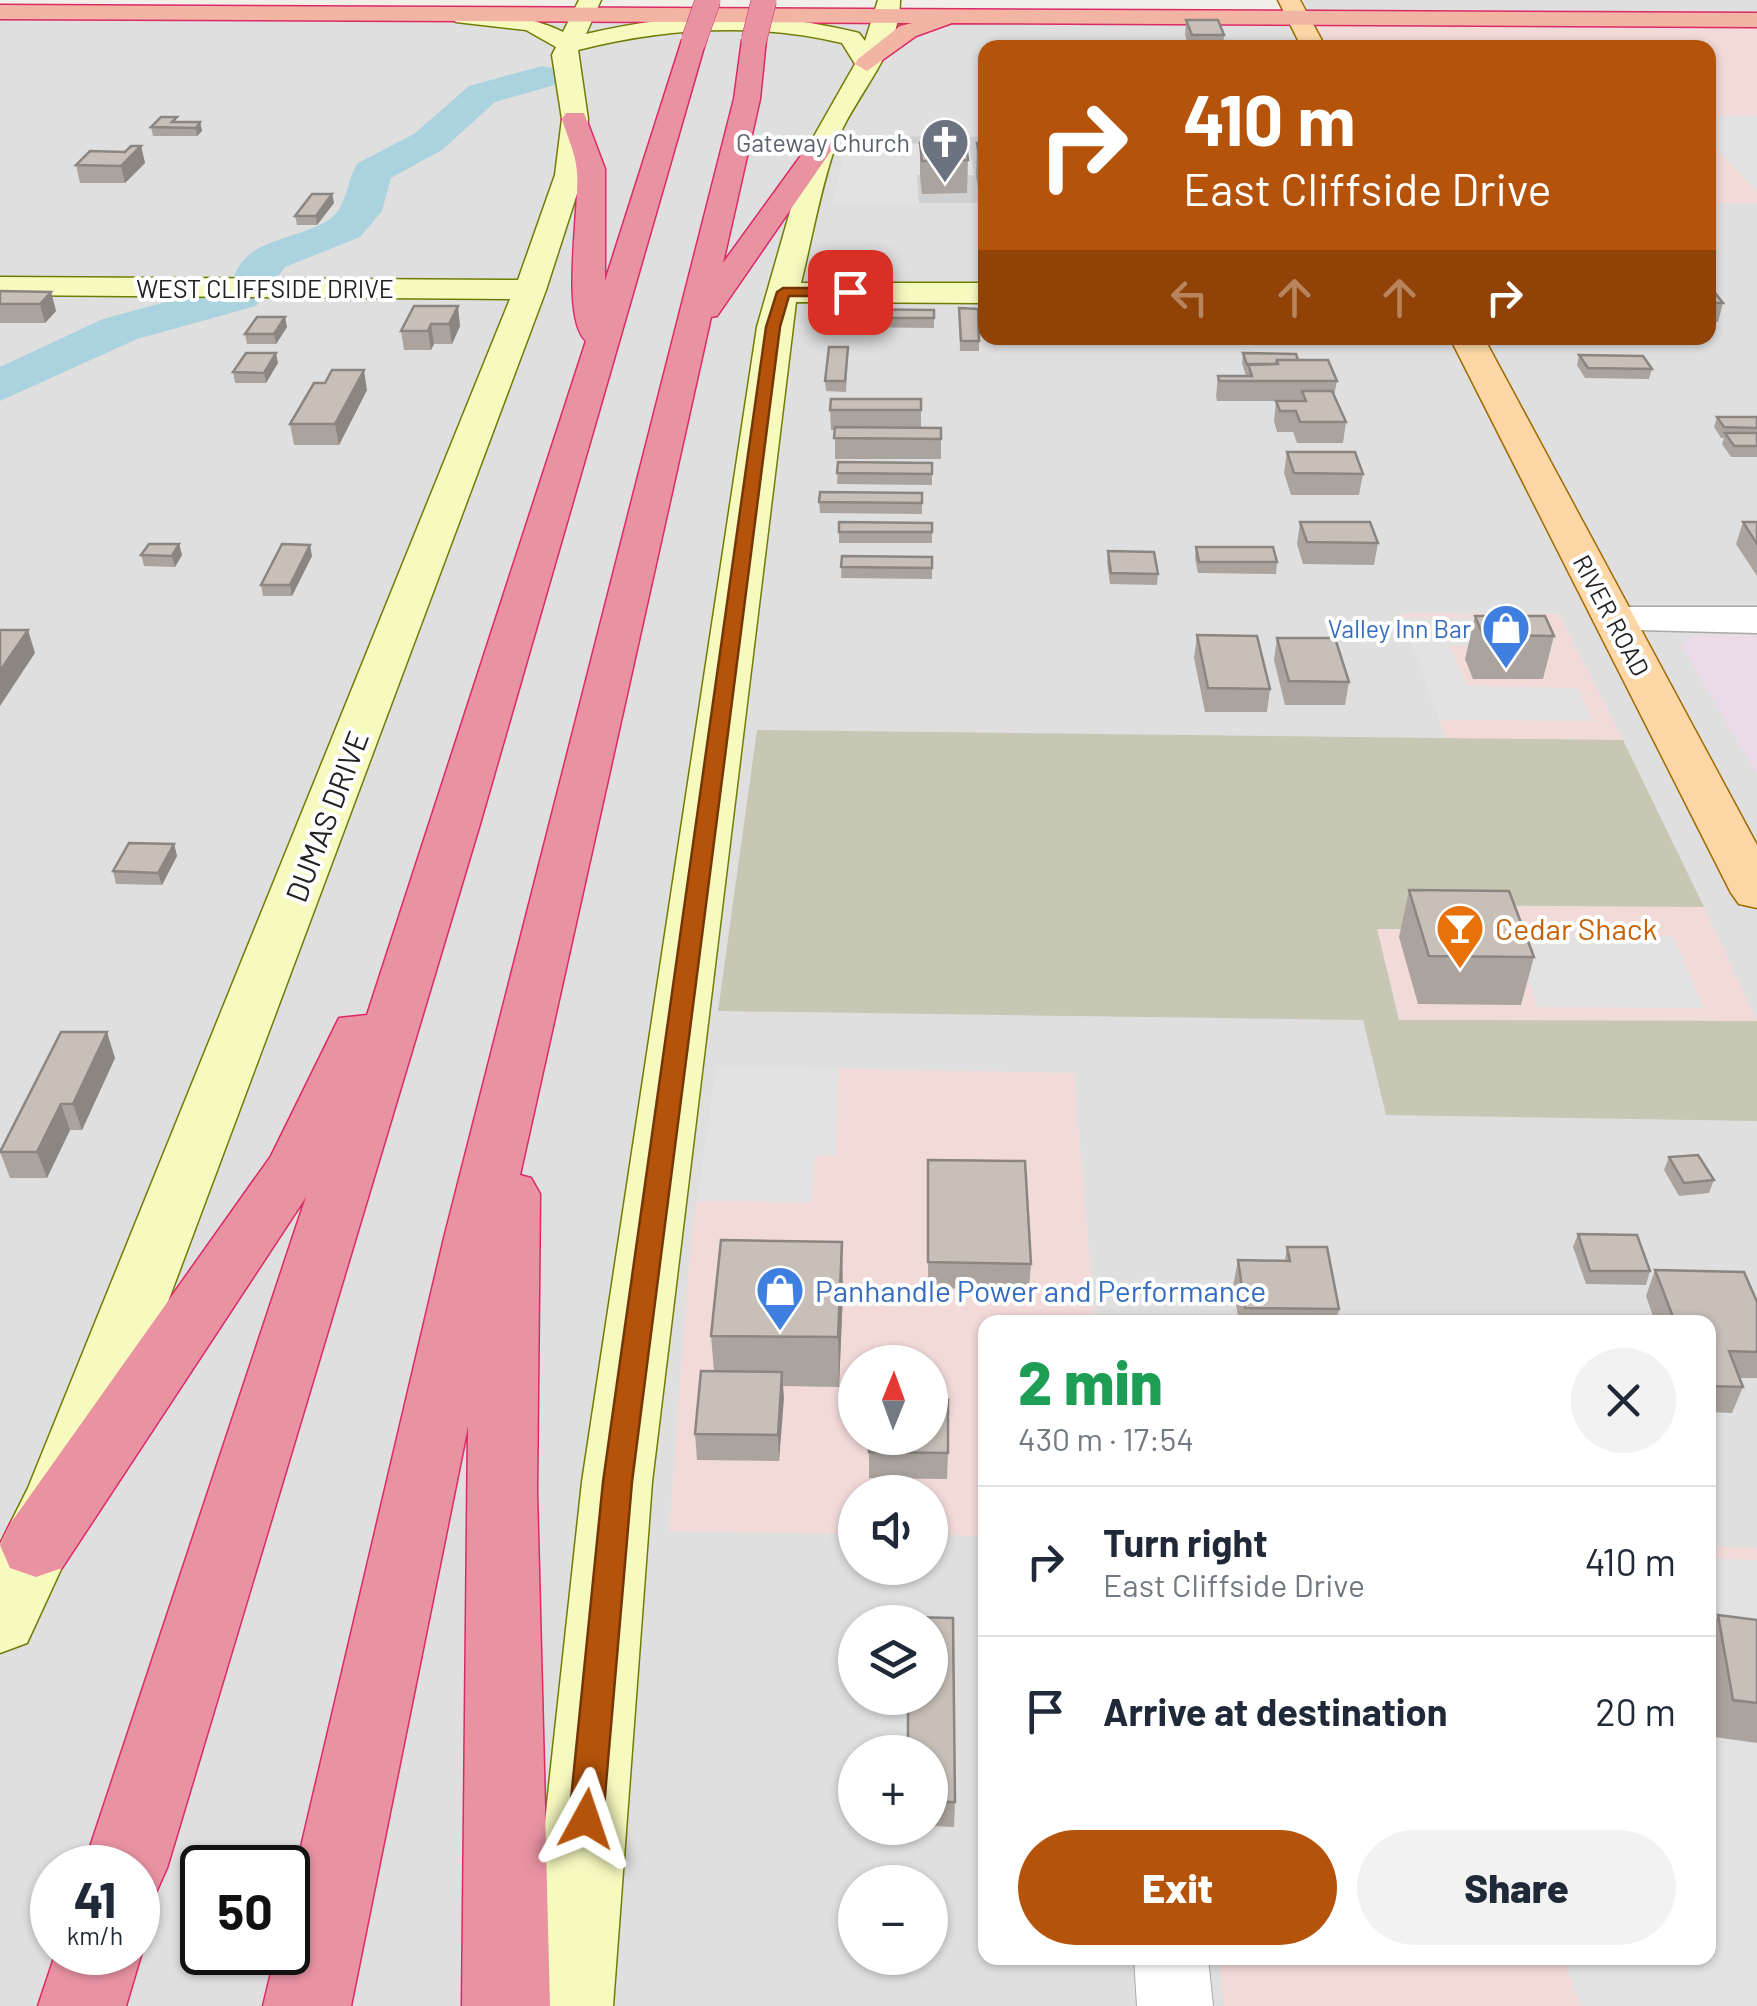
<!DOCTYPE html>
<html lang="en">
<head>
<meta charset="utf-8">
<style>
	body { margin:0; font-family:Barlow,sans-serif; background:#f2f2f3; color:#1f2937; height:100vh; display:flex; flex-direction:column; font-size:38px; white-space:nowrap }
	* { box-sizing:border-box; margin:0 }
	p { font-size:32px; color:#747a83 }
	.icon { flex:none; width:55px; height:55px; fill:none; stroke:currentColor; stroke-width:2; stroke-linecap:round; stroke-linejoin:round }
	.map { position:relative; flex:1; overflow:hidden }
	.side { position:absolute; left:978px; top:1315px; width:738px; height:650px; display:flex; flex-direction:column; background:#fff; border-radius:20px; box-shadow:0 2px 8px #0004 }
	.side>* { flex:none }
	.guide { position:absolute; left:978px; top:40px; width:738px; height:305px; border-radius:20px; box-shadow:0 2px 8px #0004; background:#b45309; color:#fff; overflow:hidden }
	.needle { width:65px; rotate:1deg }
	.buttons { position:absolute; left:838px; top:1345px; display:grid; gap:20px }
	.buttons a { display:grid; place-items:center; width:110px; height:110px; border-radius:50%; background:#fff; box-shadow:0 2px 8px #0004; font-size:50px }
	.speed { position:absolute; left:30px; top:1845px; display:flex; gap:20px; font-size:50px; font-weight:700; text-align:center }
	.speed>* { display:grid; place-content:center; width:130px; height:130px; border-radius:50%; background:#fff; box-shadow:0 2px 8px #0004; line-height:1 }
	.speed small { font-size:25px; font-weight:400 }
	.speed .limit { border:5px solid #111; border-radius:15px; background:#fff; color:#111 }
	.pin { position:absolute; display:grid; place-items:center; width:85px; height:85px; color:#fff; margin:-42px; border-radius:20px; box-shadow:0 5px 15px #0006 }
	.me { position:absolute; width:110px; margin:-55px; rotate:5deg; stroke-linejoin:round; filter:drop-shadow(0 0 8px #0008) }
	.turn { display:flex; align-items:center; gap:35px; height:210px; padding:0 40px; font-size:45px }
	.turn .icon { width:130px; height:130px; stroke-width:2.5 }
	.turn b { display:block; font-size:70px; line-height:85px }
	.lanes { display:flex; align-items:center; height:95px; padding:0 40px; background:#0003; justify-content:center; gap:50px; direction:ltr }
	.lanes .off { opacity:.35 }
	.round { display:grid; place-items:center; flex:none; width:105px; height:105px; border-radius:52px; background:#f2f2f3 }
	.headline { display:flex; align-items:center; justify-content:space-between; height:170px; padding:0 40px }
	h1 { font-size:60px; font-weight:800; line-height:75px; color:#1e9e55 }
	.cta { display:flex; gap:20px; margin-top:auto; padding:20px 40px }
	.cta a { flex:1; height:115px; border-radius:60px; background:#b45309; color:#fff; font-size:40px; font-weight:800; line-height:115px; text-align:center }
	.cta a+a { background:#f2f2f3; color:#1f2937 }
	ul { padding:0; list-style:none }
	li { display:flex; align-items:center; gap:30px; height:150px; padding:0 40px; border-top:2px solid #e0e1e3 }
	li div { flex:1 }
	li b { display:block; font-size:38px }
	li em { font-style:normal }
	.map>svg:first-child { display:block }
</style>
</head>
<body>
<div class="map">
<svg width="1757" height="2006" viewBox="0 0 1757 2006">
	<rect width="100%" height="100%" fill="#f2efe9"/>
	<path fill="#e0dfdf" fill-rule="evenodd" d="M1303,0H1757V2006H0V14L1309,12ZM985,48H1708V338H985ZM985,1322H1708V1958H985ZM855,1362H930V1438H855ZM855,1492H930V1568H855ZM855,1622H930V1698H855ZM855,1752H930V1828H855ZM52,1868H138V1952H52ZM202,1868H288V1952H202ZM855,1882H930V1958H855Z"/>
	<path fill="#f2dad9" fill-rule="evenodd" d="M1313,20L1757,22V203H1708V48L1327,47Z
		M1400,613L1559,614L1623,740L1446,739Z
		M1420,905L1704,907L1757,1021L1400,1020L1377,929H1427Z
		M717,1066L1074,1073L1095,1322H985V1536L930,1535V1492H855V1534L669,1531L691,1240ZM855,1362H930V1438H855Z
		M1708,1547L1757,1548V2006H1224L1219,1958H1708Z"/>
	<path fill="#ebdbe8" d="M1693,635H1757V775L1682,646Z"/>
	<path fill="#d0d0d0" d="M848,136L985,137V203H832Z"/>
	<path fill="#c7c7b4" d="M757,730L1623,740L1704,907L1421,905L1428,929H1377L1399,1020L1757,1021V1121L1386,1115L1363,1020L718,1011Z"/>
	<path fill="#e2e2e2" d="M1708,116H1757V192L1708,140Z
		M846,143L969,144L974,175H917L919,203H832Z
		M1402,618H1540L1554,646H1450L1467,686L1577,688L1594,721L1439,720Z
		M1512,935L1673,936L1704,1008L1538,1007Z
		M717,1066L839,1068L836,1155L815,1157L812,1202L697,1201Z
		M1708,1558L1757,1560V2006H1581L1563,1958H1708Z"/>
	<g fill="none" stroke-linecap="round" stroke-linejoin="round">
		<path fill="#aad3df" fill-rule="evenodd" d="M542,66L555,69L560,77L555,85L495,102L442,150L391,178L382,211L360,237L285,267L256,306L137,339L0,401V367L103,319L232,284C242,236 296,242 330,219C348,206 346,180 358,163L414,134L469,86Z"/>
		<g stroke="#a9a9a9" stroke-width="2">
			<path id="minor" d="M1134,1958H1208L1213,2006H1137Z"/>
		</g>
		<g stroke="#a9a9a9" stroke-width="3">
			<path id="tertiary" d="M1614,607H1757V633L1599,629L1593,620L1599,611Z"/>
		</g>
		<g stroke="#707d05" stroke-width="3">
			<path id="secondary" d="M579,0H601L586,34C677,12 768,10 859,33L865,41L878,0H900C901,53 851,99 835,147C820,191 812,238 801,283H985V303L796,302L652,1482L613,2006H525L582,1482L757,327L809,145L855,64L842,43C755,22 665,28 578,50L588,119L583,175L546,290L98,1489L27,1643L0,1653V1544L28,1488L510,299L0,295V277L518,280L555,175L562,119L552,55L556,47L526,30L456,22L445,15C463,0 542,20 563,32Z"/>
		</g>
		<g stroke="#a06b00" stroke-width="3">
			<path id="primary" d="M1278,0H1300L1326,48H1302Z
				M1450,338H1484L1757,845V908L1739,904L1731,893Z"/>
		</g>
		<g stroke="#dc2a67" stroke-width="3">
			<path id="trunk" d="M0,5L1757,13V27L952,23L916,36L867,71L855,64L858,59L900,26L912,23L0,19Z"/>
		</g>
		<g stroke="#dc2a67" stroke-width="3">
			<path id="motorway" d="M694,33L706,40L480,824L167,1868L154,1897L138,1904V1868H83L306,1197L62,1568L36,1577L10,1568L0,1545L10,1524L271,1156L339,1018L367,1015L586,341C560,317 580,209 577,172C576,154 567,136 562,119L566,113H584L605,169V281L682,40Z
				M754,33L766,40L760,99L723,263L813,139H831L835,145L717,316L711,317L520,1175L531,1178L540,1194L537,1491L550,2006H462L468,1426L351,2006H263L276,1952H288V1902L444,1238L734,99L742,40Z
				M138,1941L142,1952L126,2006H38L56,1952H138Z"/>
		</g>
		<use href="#minor" fill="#fff" fill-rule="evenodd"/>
		<use href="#tertiary" fill="#fff" fill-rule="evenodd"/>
		<use href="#secondary" fill="#f7fabf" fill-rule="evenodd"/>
		<use href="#primary" fill="#fcd6a4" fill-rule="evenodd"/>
		<use href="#trunk" fill="#f2b4a3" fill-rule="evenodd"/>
		<use href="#motorway" fill="#e892a2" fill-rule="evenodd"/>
		<g stroke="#dc2a67" stroke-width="26" stroke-linecap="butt">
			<path id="motorway-bridge" d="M694,40L708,0
				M754,40L764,0"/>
		</g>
		<use href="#motorway-bridge" stroke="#e892a2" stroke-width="25"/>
	</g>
	<path fill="#aba49e" d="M1186,20L1224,35L1223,48H1189L1185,35Z
		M1708,67L1713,72L1711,80H1708Z
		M178,122H200L202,131L197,136H153L151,127Z
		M920,143L968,160L967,193L922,194L920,176Z
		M977,143H985V193H979L976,176Z
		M141,146L145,163L125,183H80L76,165Z
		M332,194L334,203L317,225H297L295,216Z
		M1708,289L1723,303L1718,322H1708Z
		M0,291L51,292L56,311L45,323H0Z
		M414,306L460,326L452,344H434L431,350H404L401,331Z
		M959,308L979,341V351H960Z
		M842,309L934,310V328L841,327Z
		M287,327L276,344H247L245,334Z
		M1216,338H1264L1263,342H1217Z
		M1345,338H1384L1383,341H1346Z
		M1243,353L1298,360L1337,381L1334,396L1346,422L1343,443H1297L1293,432H1277L1274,421L1276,401H1217L1216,396L1218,376H1246L1242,363Z
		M1579,355L1652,369L1649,379L1585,378L1577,365Z
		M848,357L846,392L826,391L825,381Z
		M278,363L266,383H235L233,372Z
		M325,383L367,390L339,445H294L290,424Z
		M921,399V428H941V459H835V430H831L830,410Z
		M1717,417H1757V457H1731L1722,444L1724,438H1721L1714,427Z
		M1287,452L1363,474L1359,495H1291L1284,473Z
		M838,462L932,463V485L837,484Z
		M922,493V514L820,513L819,502Z
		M839,522L932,523V543H839Z
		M1300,522L1378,543L1374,565L1303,564L1297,544Z
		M1743,522H1757V576L1736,544Z
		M179,544L182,555L175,567L144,566L141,555Z
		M1196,547L1277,562L1276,574L1198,573L1195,558Z
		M1108,551L1158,574L1157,585L1110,584L1107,562Z
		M312,556L292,596H263L261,585Z
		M842,556L932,557V579L841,578Z
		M1475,616L1554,636L1543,679H1473L1465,659Z
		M1197,635L1270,689L1267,712H1205L1194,658Z
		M1277,638L1349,682L1345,705H1285L1274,660Z
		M174,844L177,856L162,885L116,884L113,871Z
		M1409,890L1534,957L1521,1005L1418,1004L1399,937Z
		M115,1058L82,1130H70L47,1178H10L0,1152Z
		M1669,1157L1714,1180L1709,1193L1679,1196L1664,1170Z
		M928,1160L1031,1264L1029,1290L928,1288Z
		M1578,1234L1650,1271L1646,1285L1586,1284L1573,1247Z
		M1287,1247L1339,1309L1336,1322H1239L1233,1286L1238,1260L1285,1261Z
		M1655,1270L1757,1302V1378H1740L1743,1387L1732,1413L1708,1412V1322H1655L1646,1296Z
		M843,1291L839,1387L783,1386L779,1461L697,1460L695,1434L714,1371L711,1336Z
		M869,1438L948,1453L947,1479L869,1478Z
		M1718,1615L1757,1620V1743L1714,1737L1708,1698V1637Z
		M930,1752L955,1802L954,1827L930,1826Z"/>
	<path fill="#8b8681" d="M200,122L202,131L197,136L196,128Z
		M141,146L145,163L125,183L121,166Z
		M332,194L334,203L317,225L316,216Z
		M51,292L56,311L45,323L40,304Z
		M458,306L460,326L452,344L449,324Z
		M285,317L287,327L276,344L274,334Z
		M431,324L434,344L431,350L428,331Z
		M276,353L278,363L266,383L264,373Z
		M364,370L367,390L339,445L335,424Z
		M179,544L182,555L175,567L172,556Z
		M310,545L312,556L292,596L290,585Z
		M28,630L35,653L0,706V671Z
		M174,844L177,856L162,885L158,873Z
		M107,1032L115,1058L82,1130L73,1104Z
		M61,1104L70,1130L47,1178L37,1152Z
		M842,1242L843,1291L839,1387L838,1337Z
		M782,1372L784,1398L779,1461L778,1435Z"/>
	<path fill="#c7bfb8" stroke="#8b8681" stroke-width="2.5" d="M1186,20H1218L1224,35H1192Z
		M1502,44H1535L1539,48H1505Z
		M161,117H177L172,122H200L196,128L151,127Z
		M920,143H966L968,160L922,161Z
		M977,143H985V160H980Z
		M131,146H141L121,166L76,165L90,151L125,152Z
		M312,194H332L316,216H295Z
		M1708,289H1712L1723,303H1708Z
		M0,291L51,292L40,304H0Z
		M414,306H458L449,324H431L428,331H401Z
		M959,308L978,309L979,341H961Z
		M842,309L934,310V318H841Z
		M257,317H285L274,334H245Z
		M829,347H848L845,381H825Z
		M246,353H276L264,373L233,372Z
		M1243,353L1296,354L1298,360H1277L1276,364L1247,365Z
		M1579,355L1643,356L1652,369L1588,368Z
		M1277,360H1328L1337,381H1219L1218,376H1252L1248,364H1278Z
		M332,370H364L335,424H290L314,383H325Z
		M1302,391H1332L1346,422H1300L1296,411H1280L1276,401H1306Z
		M831,399H921V410H830Z
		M1717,417H1757V428L1724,427Z
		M835,427L941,428V439L834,438Z
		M1725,433H1757V446H1734Z
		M1287,452H1355L1363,474L1294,473Z
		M838,462L932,463V474L837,473Z
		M820,492L922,493V503L819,502Z
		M839,522L932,523V532H839Z
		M1300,522H1370L1378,543L1307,542Z
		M1743,522H1757V544Z
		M149,544H179L172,556L141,555Z
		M282,544L310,545L290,585H261Z
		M1196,547H1273L1277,562H1199Z
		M1108,551L1154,552L1158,574L1111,573Z
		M842,556L932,557V568L841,567Z
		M1475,616H1545L1554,636L1483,635Z
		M0,630H28L0,671Z
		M1197,635L1257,636L1270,689L1208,688Z
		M1277,638H1335L1349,682L1289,681Z
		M129,843L174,844L158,873L113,871Z
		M1409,890L1509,891L1534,957L1429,956Z
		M61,1032H107L73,1104H61L37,1152H0Z
		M1698,1155L1714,1180L1684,1183L1669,1157Z
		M928,1160L1025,1161L1031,1264L928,1262Z
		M1578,1234L1637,1235L1650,1271H1590Z
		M721,1240L842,1242L838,1337L711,1336Z
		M1287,1247H1327L1339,1309L1245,1308L1238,1260L1290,1261Z
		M1655,1270L1744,1272L1757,1302V1352L1729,1351L1743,1387L1708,1386V1322H1675Z
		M701,1371L782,1372L778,1435L695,1434Z
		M930,1400H948V1453L869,1452V1438H930Z
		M1718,1615L1757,1620V1703L1733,1700Z
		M909,1617L953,1618L955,1802H930V1752H908V1698H930V1622H909Z"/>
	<path fill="#b45309" stroke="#753606" stroke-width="2.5" d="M783,288H850L857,292L850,296H789L780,327L632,1482L603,1819L598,1830L586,1835L574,1830L569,1819L603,1482L766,327L777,292Z"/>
	<defs>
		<g id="church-pin" transform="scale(2.5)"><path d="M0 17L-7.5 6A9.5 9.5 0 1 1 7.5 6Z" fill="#6b7280" stroke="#fff"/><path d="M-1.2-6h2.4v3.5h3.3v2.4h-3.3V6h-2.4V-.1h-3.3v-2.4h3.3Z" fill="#fff"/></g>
		<g id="shop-pin" transform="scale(2.5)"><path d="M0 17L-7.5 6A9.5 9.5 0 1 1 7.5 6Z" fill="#3f7fe0" stroke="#fff"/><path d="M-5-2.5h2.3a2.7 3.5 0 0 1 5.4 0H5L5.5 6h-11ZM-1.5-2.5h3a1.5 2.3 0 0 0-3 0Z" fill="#fff"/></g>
		<g id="bar-pin" transform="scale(2.5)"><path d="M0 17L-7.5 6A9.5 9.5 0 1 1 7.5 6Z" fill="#e8710a" stroke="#fff"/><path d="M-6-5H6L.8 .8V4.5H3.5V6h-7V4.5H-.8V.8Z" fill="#fff"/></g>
	</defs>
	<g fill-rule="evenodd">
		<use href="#church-pin" x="945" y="142"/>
		<use href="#shop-pin" x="1506" y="628"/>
		<use href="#bar-pin" x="1460" y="928"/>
		<use href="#shop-pin" x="780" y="1290"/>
	</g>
	<g text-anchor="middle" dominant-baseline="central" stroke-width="8" stroke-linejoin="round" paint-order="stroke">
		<g font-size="25" fill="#5b616d" stroke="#fff" text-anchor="end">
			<text x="910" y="142">Gateway Church</text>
		</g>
		<g font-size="25" fill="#222" stroke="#fff">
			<text x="265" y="288">WEST CLIFFSIDE DRIVE</text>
			<text transform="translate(1612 615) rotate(62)">RIVER ROAD</text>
		</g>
		<g font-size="25" fill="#366cbe" stroke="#fff" text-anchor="end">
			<text x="1471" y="628">Valley Inn Bar</text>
		</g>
		<g font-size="30" fill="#222" stroke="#fff">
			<text transform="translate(326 816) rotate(-69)">DUMAS DRIVE</text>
		</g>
		<g font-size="30" fill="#c56008" stroke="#fff" text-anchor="start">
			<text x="1495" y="928">Cedar Shack</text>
		</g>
		<g font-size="30" fill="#366cbe" stroke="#fff" text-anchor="start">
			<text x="815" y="1290">Panhandle Power and Performance</text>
		</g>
	</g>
</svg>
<div class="buttons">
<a><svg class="needle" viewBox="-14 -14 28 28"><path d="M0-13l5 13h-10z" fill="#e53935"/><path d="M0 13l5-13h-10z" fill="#747a83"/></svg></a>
<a><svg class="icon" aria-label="sound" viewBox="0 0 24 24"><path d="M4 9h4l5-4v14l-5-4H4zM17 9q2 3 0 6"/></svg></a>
<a><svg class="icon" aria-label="layers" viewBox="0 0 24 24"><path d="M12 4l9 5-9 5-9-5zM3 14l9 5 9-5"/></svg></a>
<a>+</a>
<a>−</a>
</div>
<div class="speed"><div>41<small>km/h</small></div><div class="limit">50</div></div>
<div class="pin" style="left:850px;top:292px;background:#d93025"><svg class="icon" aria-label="arrive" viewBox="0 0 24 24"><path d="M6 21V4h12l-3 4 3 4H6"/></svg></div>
<svg class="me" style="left:586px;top:1819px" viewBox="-20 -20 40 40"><path d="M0-17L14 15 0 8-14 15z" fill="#b45309" stroke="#fff" stroke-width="4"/></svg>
<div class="guide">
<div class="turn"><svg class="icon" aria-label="right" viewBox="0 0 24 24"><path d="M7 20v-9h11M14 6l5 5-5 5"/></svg><div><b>410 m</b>East Cliffside Drive</div></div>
<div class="lanes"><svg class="icon off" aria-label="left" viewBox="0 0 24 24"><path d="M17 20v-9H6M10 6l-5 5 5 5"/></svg><svg class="icon off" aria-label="ahead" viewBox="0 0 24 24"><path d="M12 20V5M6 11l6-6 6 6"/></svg><svg class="icon off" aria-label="ahead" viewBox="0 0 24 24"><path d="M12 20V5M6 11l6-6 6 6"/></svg><svg class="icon" aria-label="right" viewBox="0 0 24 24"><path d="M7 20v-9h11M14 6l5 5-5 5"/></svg></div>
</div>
<section class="side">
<div class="headline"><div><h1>2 min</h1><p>430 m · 17:54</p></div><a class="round"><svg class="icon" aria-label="close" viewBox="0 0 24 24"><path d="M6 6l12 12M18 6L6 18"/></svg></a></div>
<ul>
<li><svg class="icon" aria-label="right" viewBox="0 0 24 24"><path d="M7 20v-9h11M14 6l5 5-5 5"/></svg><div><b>Turn right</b><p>East Cliffside Drive</p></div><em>410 m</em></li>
<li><svg class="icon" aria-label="arrive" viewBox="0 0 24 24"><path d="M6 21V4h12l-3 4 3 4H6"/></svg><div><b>Arrive at destination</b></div><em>20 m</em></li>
</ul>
<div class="cta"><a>Exit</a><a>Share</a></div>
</section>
</div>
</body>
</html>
